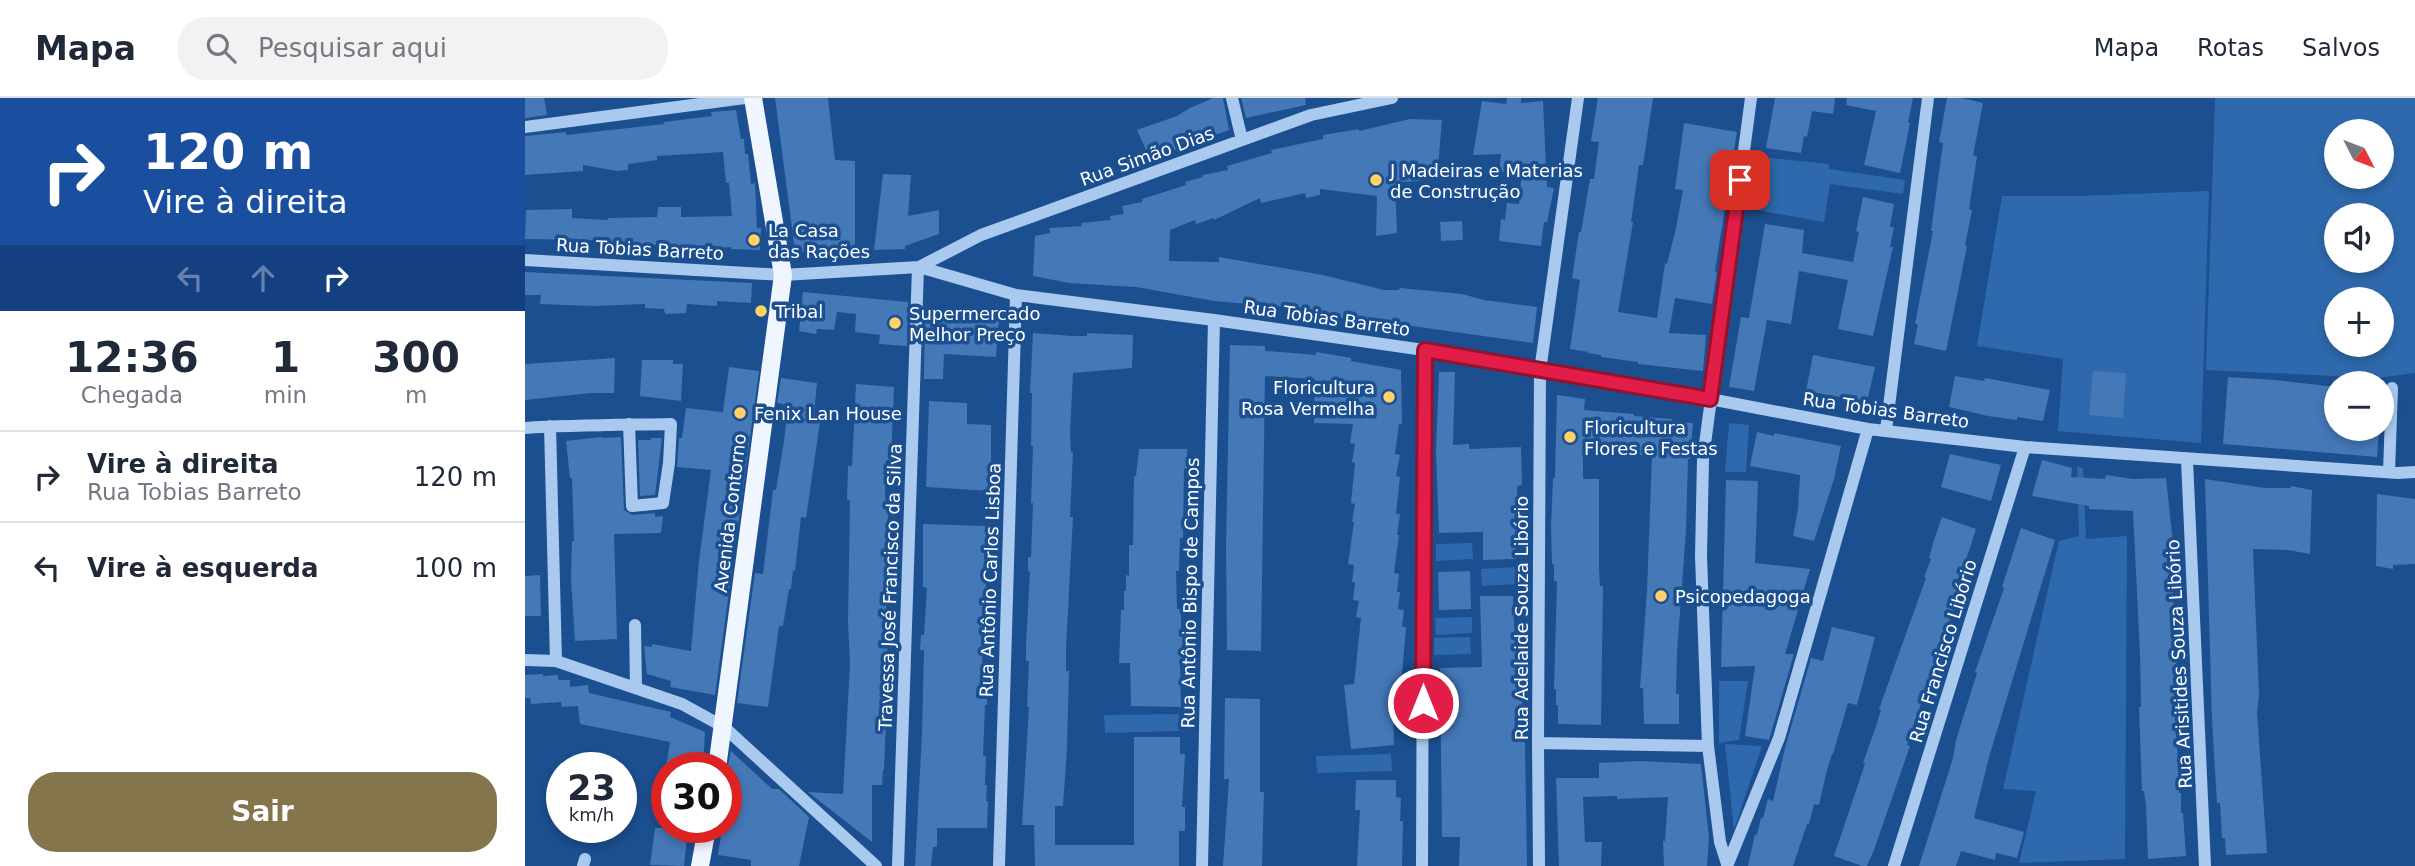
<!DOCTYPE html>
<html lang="pt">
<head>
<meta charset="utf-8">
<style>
	body { margin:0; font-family:"DejaVu Sans",sans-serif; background:#f2f2f3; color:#1f2937; height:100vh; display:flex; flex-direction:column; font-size:26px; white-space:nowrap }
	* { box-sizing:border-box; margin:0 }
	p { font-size:23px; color:#747a83 }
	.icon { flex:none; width:38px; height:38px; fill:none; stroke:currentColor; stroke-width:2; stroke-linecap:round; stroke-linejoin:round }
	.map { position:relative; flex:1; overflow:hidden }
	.side { display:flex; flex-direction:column; background:#fff; width:525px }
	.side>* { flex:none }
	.guide { background:#1a4fa0; color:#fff; overflow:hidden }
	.needle { width:46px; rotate:132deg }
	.tools { position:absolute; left:1799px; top:21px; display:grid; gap:14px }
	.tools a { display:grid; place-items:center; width:70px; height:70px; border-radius:50%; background:#fff; box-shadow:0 4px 10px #0003; font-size:35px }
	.speed { position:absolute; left:21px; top:654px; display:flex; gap:14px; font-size:35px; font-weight:700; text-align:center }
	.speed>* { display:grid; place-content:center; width:91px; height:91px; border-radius:50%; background:#fff; box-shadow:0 4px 10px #0003; line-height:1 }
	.speed small { font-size:18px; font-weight:400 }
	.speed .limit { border:10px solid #d22; background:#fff; color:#111 }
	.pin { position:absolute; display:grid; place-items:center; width:60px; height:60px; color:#fff; margin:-30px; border-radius:14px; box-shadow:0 4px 10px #0006 }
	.me { position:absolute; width:77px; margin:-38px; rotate:0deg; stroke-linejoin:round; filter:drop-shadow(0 0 5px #0008) }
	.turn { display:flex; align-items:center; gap:24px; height:147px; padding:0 28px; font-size:32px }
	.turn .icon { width:91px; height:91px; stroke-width:2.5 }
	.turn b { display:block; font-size:49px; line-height:60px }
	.lanes { display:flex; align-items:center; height:66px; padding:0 28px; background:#0003; justify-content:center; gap:35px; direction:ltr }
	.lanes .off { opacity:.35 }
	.eta { display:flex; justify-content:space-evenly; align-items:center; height:119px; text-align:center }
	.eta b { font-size:42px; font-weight:800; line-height:49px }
	.primary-button { display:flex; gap:14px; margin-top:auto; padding:14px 28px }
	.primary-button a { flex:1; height:80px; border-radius:28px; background:#84754c; color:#fff; font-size:28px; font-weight:800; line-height:80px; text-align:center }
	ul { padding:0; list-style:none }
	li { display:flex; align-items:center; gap:21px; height:91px; padding:0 28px; border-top:2px solid #e0e1e3 }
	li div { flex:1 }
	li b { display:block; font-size:26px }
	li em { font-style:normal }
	header { display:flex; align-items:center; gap:42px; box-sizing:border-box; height:98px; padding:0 35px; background:#fff; border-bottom:2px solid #e0e1e3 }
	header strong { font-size:33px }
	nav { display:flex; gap:38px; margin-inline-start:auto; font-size:24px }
	.search { width:490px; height:63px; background:#f2f2f3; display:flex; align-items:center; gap:18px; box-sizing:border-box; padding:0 24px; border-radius:28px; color:#747a83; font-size:26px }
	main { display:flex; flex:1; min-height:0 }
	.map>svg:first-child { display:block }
</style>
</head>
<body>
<header>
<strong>Mapa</strong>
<div class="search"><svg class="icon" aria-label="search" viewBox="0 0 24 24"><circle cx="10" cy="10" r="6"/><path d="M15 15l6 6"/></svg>Pesquisar aqui</div>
<nav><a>Mapa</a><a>Rotas</a><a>Salvos</a></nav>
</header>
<main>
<section class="side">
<div class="guide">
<div class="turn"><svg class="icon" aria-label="right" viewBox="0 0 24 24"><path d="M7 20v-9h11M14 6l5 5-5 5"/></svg><div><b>120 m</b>Vire à direita</div></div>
<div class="lanes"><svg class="icon off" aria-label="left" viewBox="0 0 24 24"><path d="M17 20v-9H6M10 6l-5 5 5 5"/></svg><svg class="icon off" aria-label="ahead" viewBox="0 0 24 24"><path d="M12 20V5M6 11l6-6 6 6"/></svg><svg class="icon" aria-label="right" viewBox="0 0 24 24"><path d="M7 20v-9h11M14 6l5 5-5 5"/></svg></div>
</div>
<div class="eta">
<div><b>12:36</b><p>Chegada</p></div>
<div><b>1</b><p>min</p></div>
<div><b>300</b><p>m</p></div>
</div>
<ul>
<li><svg class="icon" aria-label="right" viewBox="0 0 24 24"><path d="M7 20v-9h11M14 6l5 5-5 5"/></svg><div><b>Vire à direita</b><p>Rua Tobias Barreto</p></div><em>120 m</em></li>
<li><svg class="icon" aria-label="left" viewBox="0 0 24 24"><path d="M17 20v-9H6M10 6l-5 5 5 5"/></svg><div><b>Vire à esquerda</b></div><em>100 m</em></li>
</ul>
<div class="primary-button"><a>Sair</a></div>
</section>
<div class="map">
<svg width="1890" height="768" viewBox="0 0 1890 768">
	<rect width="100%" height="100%" fill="#1b4f8f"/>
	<path fill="#2e69ad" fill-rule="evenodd" d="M1690,0H1890V275L1852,280L1681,272ZM1811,33H1857V79H1811ZM1811,117H1857V163H1811ZM1811,201H1857V247H1811Z
		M1235,59L1304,66V71L1380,82L1378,96L1305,86L1299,124L1226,111Z
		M1684,93L1676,345L1533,333L1538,261L1452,248L1477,98H1553Z
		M1204,325L1224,327L1221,374H1200Z
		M1552,369L1558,370L1561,441L1602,438L1600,761L1494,765L1511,693L1478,691L1534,443L1554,438Z
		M947,445L948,461L911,463V446Z
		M991,469L992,486L957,488L956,471Z
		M947,519V535L911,537L910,520Z
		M945,539L946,556L909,557V540Z
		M1194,583H1223L1214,642L1194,645Z
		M654,616L655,633L580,635L579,617Z
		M1200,646L1237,648L1209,732Z
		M866,656L867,673L792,675L791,658Z"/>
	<path fill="#4478b7" d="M0,0H19L22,17L0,20Z
		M250,0H303L310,62L330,63V156L270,153Z
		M688,0H698L704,32L625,61L612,32L652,18L665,10Z
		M716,0H780L781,7L721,20Z
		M982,0H996V5L1018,3L1022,89L1029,90L1022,124H1019L1016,148L974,143L976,121L980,122L982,105L994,106L997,72L974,74L976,56L948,57L957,3L981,6Z
		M1073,0H1128L1118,67H1114L1106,124H1108L1093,214L1132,220L1140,165L1142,166L1151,130L1158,92L1150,91L1159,25L1212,34L1190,173L1192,174L1187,206L1150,200L1144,235L1181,237L1178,273L1113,266V264L1076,259V257L1063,255V254L1045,251L1055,182L1047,180L1054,134H1056L1065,81H1069L1074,44L1066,43Z
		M1250,0H1310L1308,16L1287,13L1282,39L1279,38L1276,55L1241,50Z
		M1322,0H1388L1383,25H1385L1375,75L1339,67L1351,13L1321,7Z
		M1422,0H1436L1458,5L1448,58H1452L1444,111L1447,112L1440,148H1442L1421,253L1389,246L1393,226H1390L1408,133H1406L1418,45L1414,44Z
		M211,12L216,41H219L220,56H223L226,86L230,85L232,130H236L235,152L206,151V149L192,150V148L157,149L66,142L0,141L1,112L47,111V120L83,122V120L132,119L133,109H156V119L207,118L204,85H201L198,54L132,58V62L103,66V72L92,73L58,67V73L0,77V38L41,34V37L139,26V24L187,18L186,14Z
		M885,21L917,22L912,81L870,85L872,135L851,138L852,98L795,91V97L781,100L780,95L736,105L735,100L689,122V120L671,126L670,122L645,132L644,163L694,164V159L798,177L859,192H874L875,190L937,196L959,202L1012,209L1008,245L880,227L865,225V228L793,216L771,210L689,203L611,189L544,185L508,178L510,138L525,135L524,130L557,128L556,125L586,122L585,118L599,116L597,108L617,104V101L661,87L660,84L678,79V77L703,72L702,68L747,55L746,52L798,41V37L834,31V33Z
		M358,76L386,77L383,118L414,112V136L380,148V151L349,152Z
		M1338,99L1369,106L1365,129H1369L1365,149H1368L1348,238L1313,231L1323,182L1274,173L1266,226L1242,222L1229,293L1204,289L1216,219L1224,220L1240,126L1279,132L1277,155L1328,164L1334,134L1331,133Z
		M937,123L938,142L916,143L915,124Z
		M0,174L227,185L226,205L192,203V208L162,206L161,215L140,216L139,211L120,210V206L69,208L15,206L16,197H0Z
		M278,194L383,204L382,248L354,246L355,237L330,234L331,216L312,214L309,232L292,231L291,236L274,233Z
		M400,209L422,211L421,217L474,221L471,259L419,256L418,281H399Z
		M508,235L547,238H562V235L608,237L607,270L548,275L545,335L546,354L548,355L545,419H548L541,550V573H544L542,650L538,708H530V747H609V639H655V656H660L657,709H660V733H654V768H510L509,727H497L504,609H502L504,563H501V546L505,474L503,473V459H506L508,405H506L508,348H506L507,295H505Z
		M705,247L740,248V253L769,255L791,257V254L826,260V263L876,272L877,326H874L870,356L875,357L871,378L875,379L871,416H875L872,437H874L869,475L874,476L872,494H875L873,511L879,512L877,529H881L876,588L878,613H868L869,647L826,651L819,587L829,586L836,520L831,519L834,503L828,502L830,484H827L829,467L823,466L829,424H827L830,406L826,405L830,365L827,364L830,346L825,345L828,326L789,325L790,281L740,278L736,553L702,552L701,450Z
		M1288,257L1350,269L1342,304L1281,293Z
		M90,260L89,295H66L0,302V266Z
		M117,262H148V266H158L156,303L115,298Z
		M204,269L234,273L190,597L145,589L146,583L122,576L119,548L127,549V546L166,553L174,463L186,372L152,369L154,340H157L161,310L198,314Z
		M1568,273L1601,275L1598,320L1564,317Z
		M914,274H930L928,347L944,346V351L996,349L997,387L992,388L993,411H990L991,461L958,462V434L914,435L911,353Z
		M1430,278L1459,283L1460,280L1525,292L1518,323L1492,319V322L1463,318L1424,309Z
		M1703,279L1750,282L1811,289V331H1854L1852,359L1698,346Z
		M256,280L292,285L289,316L296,317L281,420L276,419L270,473L268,472L266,491H264L258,528H254L243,609L212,605L230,475L238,476L248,392H251L259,343L263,307L252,305Z
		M331,286L369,289L366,362H361L360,391L361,413H363L361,493L363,572L359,672H358L357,687H347V744L283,694L318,696L325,566L323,524L325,402H322L323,368H327Z
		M1032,297L1060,301L1059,312L1109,316V318L1147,321V324L1168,325L1165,361H1163L1161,432L1152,555L1151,596H1154V626H1119L1118,590H1115L1122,492L1127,358L1115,357V352L1058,348V381H1074V470L1075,488H1078L1076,627L1033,626V607H1031V591H1029L1032,483H1029V466H1027L1026,429L1028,380H1030Z
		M404,303L442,305V326L466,327V393L401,389Z
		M1232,334L1249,338V335L1316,348L1309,381L1289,443L1268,438L1273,411L1275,377L1225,368Z
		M77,339V340L96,339L99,412L107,417L130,415V419L138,418L136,435L89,436L92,541L50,543L46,480L47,443H49L47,380H45L41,343Z
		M126,340H137L130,397L115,398L113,342H126Z
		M614,351H662V371H659L658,440H655L654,473H651L652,511H656V535H659V565H655L656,609L606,608L605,565H594L596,512H599V493H601V477L604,478V447H608L609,378H611Z
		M1425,356L1476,367L1466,403L1416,389Z
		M1517,362L1547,370L1546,379L1580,381L1581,377L1608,381L1641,380L1648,445H1645L1651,549L1652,601H1650L1654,695H1656V715H1658L1661,758L1623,761L1621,708L1619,693H1617L1614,609H1616L1615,557L1608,413L1564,411V408L1507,398Z
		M1680,381L1740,390H1766V388L1787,392L1785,456L1763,452L1728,451L1734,597L1732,615L1742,755L1701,757L1700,740H1697L1695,705H1692L1687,622Z
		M1201,382L1233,383L1230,465L1285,471L1260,556H1269L1244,642L1220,638L1230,568L1196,569Z
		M1852,396L1890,401V466L1868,467V471L1851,468Z
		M1417,419L1451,431L1435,480L1437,481L1430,499L1432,500L1382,647L1385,648L1349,752L1342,768H1337L1309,758L1340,666L1338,665L1351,628L1356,612L1354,611L1401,480L1399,479L1406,461L1404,460L1408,445Z
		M398,426L461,428V499H464L462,533L459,532L457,568H461L460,592H462V607H460L458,658H461L460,687H462L461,703H463L462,730H412V749H408L406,768H390L397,634L399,552H395L396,537H399L402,490L398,489Z
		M1496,430L1530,442L1464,659L1449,720L1499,734L1492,760L1471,755L1470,762L1436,753L1431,768H1394L1428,660L1431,642L1452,575L1450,574L1479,490L1477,489Z
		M945,473L946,511L914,512L913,474Z
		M15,477L16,518H0V478Z
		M955,498H988L990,550H991L992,574H995L1000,647L1002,768H934L935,739H917L915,570L957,569Z
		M1307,529L1350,539L1332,607L1323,605L1308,656H1307L1302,672L1294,707L1289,706L1284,726H1282L1268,768H1223L1230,736L1232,737L1236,720H1238L1243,701L1248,703L1260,650L1286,560L1298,563Z
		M18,576V578L33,577V582H45V589L63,587L64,595L146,614L145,619L180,634L178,670H141L145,644L55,626L53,608L37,609L36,604L6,606L5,600H0V577Z
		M700,600L735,601V694H739L737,768H698L704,681H699Z
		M206,653L247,691H254L284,719L274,768H226V762L193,757L197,730H201V676Z
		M1116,663L1176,666L1184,739L1182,768H1139L1138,743H1140L1143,699L1092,701V698L1058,699L1060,744H1077L1076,768H1034L1031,680H1074V665Z
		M831,682H871V699L876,700L875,723H878L877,768H832L835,712H830Z
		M130,730H163L159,768L125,767Z"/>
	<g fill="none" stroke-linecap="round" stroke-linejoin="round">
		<path stroke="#a9c9ee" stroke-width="12" d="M707,0L717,42
			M0,29L220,0
			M0,162L258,177L394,169L491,197L689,222L899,252L1185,301L1343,331L1500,349L1873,375L1890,374
			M394,169L456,137L786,17L867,0
			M25,328L31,563
			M0,330C49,327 97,327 146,326L144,365L138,405L107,408L104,326
			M1361,332L1403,0
			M1662,362L1680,768
			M1864,374L1867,290
			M110,527L111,590
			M0,562L31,563L157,606L199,629L351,768
			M1013,645L1183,648
			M1202,766L1195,744L1183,648L1176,458L1178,361L1226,0
			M58,768L60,761
			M373,768L393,169
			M474,768L491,197
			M677,768L689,222
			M897,768L899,252
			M1014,768L1013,645L1015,273L1053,0
			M1202,768L1254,640L1343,331
			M1369,768L1500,349"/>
		<path stroke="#f0f6ff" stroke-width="18" d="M192,670L258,177L228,0
			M175,768L182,730"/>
	</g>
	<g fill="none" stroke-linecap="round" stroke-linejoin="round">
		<g stroke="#92132f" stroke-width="18">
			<path id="route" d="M898,605L900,252L1185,301L1215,82"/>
		</g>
		<use href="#route" stroke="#e11d48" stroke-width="12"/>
	</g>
	<g fill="#ffd166" stroke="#1b4f8f" stroke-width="2.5">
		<circle cx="851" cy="82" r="7"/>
		<circle cx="229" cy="142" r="7"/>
		<circle cx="236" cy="213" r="7"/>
		<circle cx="370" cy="225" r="7"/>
		<circle cx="864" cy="299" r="7"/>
		<circle cx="215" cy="315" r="7"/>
		<circle cx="1045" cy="339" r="7"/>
		<circle cx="1136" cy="498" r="7"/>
	</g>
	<g text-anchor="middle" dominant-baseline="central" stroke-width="7" stroke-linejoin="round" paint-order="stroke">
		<g font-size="18" fill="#fff" stroke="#1b4f8f">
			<text transform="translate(622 58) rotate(-20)">Rua Simão Dias</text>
			<text transform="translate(115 151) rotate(3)">Rua Tobias Barreto</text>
			<text transform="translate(802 220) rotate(8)">Rua Tobias Barreto</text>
			<text transform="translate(1361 312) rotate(8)">Rua Tobias Barreto</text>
			<text transform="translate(205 415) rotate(-83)">Avenida Contorno</text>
			<text transform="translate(465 482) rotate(-88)">Rua Antônio Carlos Lisboa</text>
			<text transform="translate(365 489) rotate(-88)">Travessa José Francisco da Silva</text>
			<text transform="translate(665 495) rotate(-89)">Rua Antônio Bispo de Campos</text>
			<text transform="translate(996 520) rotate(-90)">Rua Adelaide Souza Libório</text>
			<text transform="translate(1418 553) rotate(-73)">Rua Francisco Libório</text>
			<text transform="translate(1654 566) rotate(-93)">Rua Arisitides Souza Libório</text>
		</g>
		<g font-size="18" fill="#fff" stroke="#1b4f8f" text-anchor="start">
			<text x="865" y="72">J Madeiras e Materias<tspan x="865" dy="21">de Construção</tspan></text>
			<text x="243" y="132">La Casa<tspan x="243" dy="21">das Rações</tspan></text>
			<text x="250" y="213">Tribal</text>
			<text x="384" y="215">Supermercado<tspan x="384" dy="21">Melhor Preço</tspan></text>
			<text x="850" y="289" text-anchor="end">Floricultura<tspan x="850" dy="21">Rosa Vermelha</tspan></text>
			<text x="229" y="315">Fenix Lan House</text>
			<text x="1059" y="329">Floricultura<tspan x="1059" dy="21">Flores e Festas</tspan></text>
			<text x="1150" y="498">Psicopedagoga</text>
		</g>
	</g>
</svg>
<div class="tools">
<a><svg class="needle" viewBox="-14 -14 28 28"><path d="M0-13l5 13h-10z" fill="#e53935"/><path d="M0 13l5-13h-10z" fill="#747a83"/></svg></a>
<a><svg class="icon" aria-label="sound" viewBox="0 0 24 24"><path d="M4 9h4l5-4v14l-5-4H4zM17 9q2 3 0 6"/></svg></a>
<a>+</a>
<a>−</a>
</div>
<div class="speed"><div>23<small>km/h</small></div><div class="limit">30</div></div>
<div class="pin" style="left:1215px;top:82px;background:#d93025"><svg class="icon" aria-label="arrive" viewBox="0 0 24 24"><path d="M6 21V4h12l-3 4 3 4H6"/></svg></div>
<svg class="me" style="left:898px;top:605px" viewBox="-20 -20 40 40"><circle r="17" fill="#e11d48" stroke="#fff" stroke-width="3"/><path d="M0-11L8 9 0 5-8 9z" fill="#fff"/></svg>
</div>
</main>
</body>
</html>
